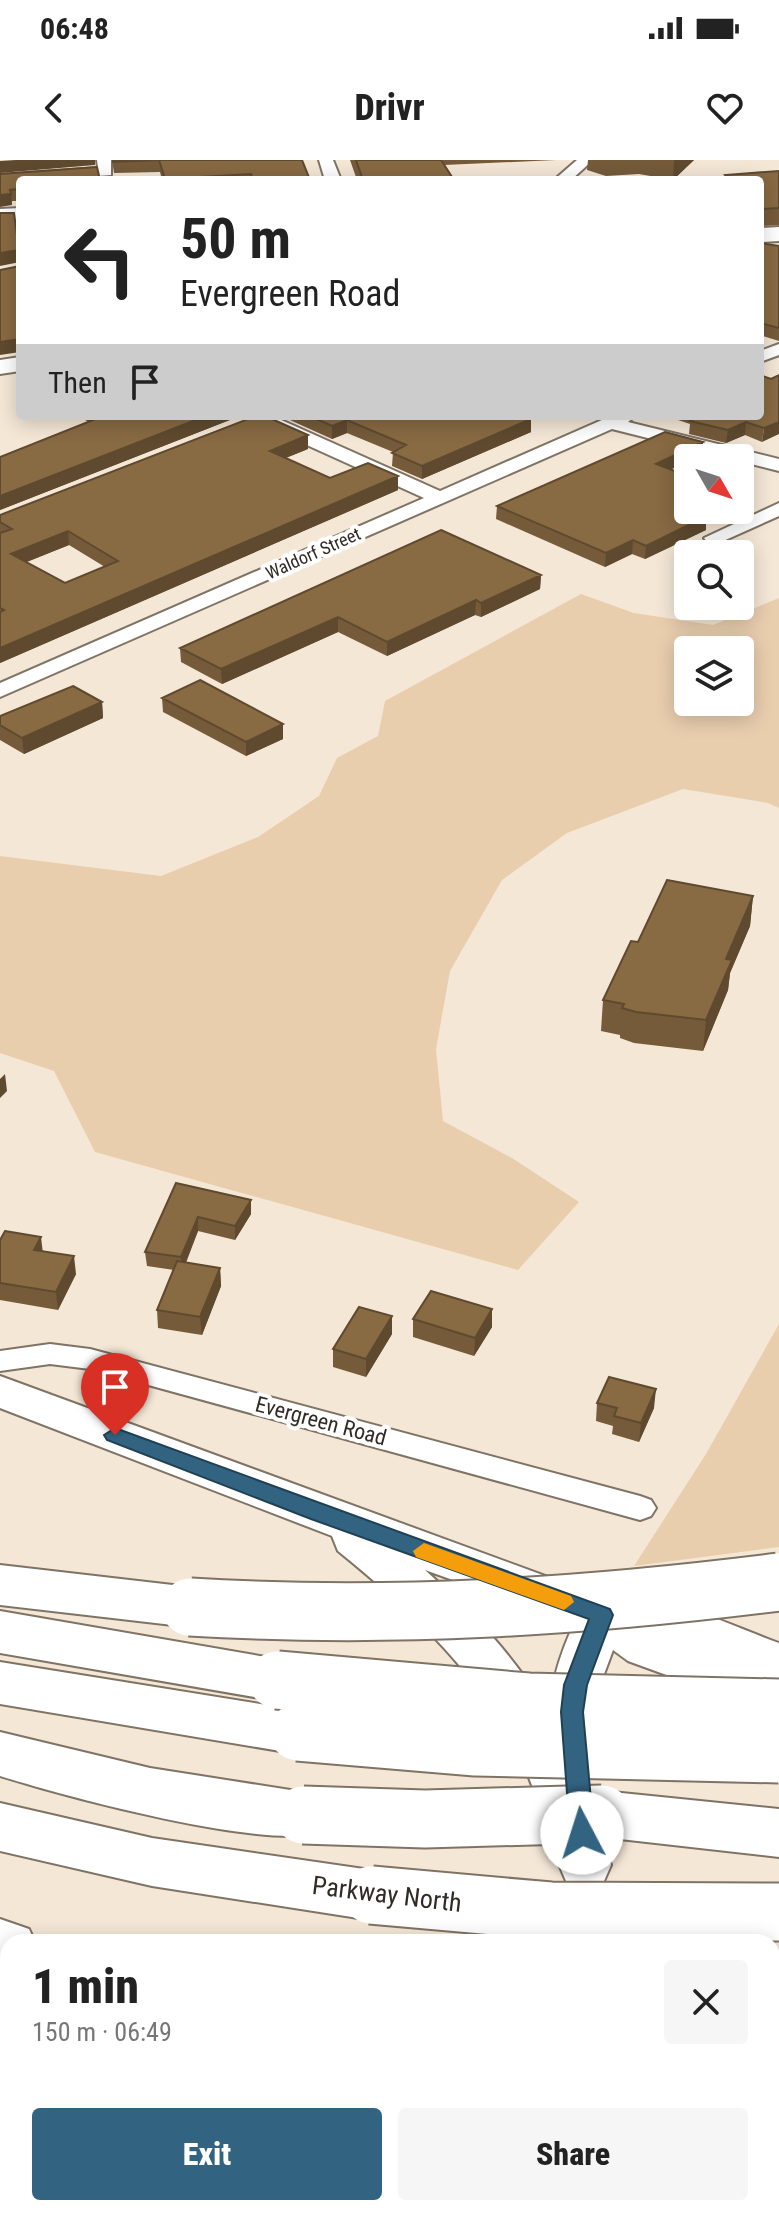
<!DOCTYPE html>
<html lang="en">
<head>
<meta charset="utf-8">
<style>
	body { margin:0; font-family:"Roboto Condensed",sans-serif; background:#f6f6f6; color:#222; height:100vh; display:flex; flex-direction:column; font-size:30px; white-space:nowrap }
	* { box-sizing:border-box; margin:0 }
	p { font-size:26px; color:#767676 }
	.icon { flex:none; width:44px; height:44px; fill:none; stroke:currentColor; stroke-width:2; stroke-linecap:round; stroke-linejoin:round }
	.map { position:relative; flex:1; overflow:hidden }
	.drawer { position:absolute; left:0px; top:1774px; width:780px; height:282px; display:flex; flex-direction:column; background:#fff; border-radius:24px 24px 0 0; box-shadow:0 4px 20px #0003 }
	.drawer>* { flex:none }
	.banner { position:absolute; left:16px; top:16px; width:748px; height:244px; border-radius:8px; box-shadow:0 4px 20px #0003; background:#fff; color:#222; overflow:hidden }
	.needle { width:52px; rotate:129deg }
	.controls { position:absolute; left:674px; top:284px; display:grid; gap:16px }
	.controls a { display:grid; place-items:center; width:80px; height:80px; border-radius:8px; background:#fff; box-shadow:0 4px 20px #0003; font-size:40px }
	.pin { position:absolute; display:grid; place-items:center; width:68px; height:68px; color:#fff; margin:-82px -34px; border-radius:50% 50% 50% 0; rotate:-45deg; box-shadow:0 0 8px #0007 }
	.pin .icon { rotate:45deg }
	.me { position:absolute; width:88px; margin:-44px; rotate:355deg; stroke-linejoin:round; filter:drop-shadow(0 0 6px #0008) }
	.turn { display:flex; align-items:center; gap:28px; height:168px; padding:0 32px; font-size:36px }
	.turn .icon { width:104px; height:104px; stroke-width:2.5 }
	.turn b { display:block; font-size:56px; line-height:68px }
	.then { display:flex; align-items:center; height:76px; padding:0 32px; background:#0003; gap:16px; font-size:30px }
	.round { display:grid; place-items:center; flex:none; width:84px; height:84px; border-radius:8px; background:#f6f6f6 }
	.head { display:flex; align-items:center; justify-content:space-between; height:136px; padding:0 32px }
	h1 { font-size:48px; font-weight:800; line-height:60px }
	.action { display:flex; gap:16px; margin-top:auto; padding:16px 32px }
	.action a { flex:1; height:92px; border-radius:8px; background:#326482; color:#fff; font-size:32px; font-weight:800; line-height:92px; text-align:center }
	.action a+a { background:#f6f6f6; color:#222 }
	.status { display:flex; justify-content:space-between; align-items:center; height:56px; padding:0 40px; background:#fff; direction:ltr }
	.status svg { height:22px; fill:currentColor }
	header { display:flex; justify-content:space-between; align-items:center; height:104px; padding:0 32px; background:#fff; font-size:36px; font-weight:800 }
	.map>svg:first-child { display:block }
</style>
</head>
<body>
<div class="status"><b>06:48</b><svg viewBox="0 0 49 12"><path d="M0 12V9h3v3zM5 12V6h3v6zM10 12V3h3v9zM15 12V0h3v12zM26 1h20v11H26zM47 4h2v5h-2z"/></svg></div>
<header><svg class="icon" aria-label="back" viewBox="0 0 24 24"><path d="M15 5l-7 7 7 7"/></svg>Drivr<svg class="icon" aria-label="heart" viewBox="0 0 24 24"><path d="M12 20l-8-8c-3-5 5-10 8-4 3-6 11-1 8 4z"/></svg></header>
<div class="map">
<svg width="779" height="2055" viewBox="0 0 779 2055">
	<rect width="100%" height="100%" fill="#f4e7d6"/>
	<path fill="#e9ceae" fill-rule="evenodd" d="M581,434L634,453L713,465L779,438V648L768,643L683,629L567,673L502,720L450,811L436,889L443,961L512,998L579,1042L518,1110L95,992L54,911L0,893V696L161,716L258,677L319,636L337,598L378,576L385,541ZM688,490H740V542H688Z
		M779,1164V1387L634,1406L706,1294Z
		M772,1910L779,1911V2055H633L634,2048H772Z"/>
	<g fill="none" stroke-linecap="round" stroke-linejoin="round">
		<g stroke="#7f7365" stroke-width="4">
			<path id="minor" d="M97,0H111V15L0,23V15L98,8Z
				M319,0H333L341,20H325Z
				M577,0H593L571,20H554Z
				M779,184V195L760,202V191Z
				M611,256H635L628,262L779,299V311L612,269L0,537V523L424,338L267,267V259H279L440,331Z
				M779,343V356L721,382H707L704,378Z
				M50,1184L90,1189L640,1336L651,1340L656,1348L651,1356L640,1360L90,1209L50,1204L0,1211V1191Z"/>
		</g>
		<g stroke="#7f7365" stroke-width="4">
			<path id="tertiary" d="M20,197V211L0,214V200Z"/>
		</g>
		<g stroke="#7f7365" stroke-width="4">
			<path id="secondary" d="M0,1216L567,1424L574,1437L567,1450L550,1455L425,1410C472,1452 518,1499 549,1556C551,1516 566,1477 585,1442C647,1422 720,1462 779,1483V1556L628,1501L613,1490L600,1525L598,1570L591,1584L573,1590L566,1588L595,1653L611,1705L604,1721L585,1727L566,1721C549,1684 541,1643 524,1606C484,1517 412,1451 338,1391L332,1376L0,1248Z
				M536,2048H594L592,2055H534Z"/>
		</g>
		<g stroke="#7f7365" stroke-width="4">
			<path id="primary" d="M20,48V62L0,63V49Z
				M779,67V81L760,82V68Z"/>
		</g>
		<g stroke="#7f7365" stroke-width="4">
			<path id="motorway" d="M0,1405L190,1427L209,1433L216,1447L209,1461L190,1467L0,1445Z
				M0,1451L277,1499L296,1505L304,1520L296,1535L277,1541L0,1493Z
				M0,1502L298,1550L317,1556L326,1572L317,1588L298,1594L0,1544Z
				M0,1572L150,1608L303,1632L323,1638L331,1655L323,1672C266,1691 64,1636 0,1616Z
				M602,1631L779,1649V1697L602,1677L582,1671L574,1654L582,1637Z
				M0,1643L152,1678L371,1710L392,1717L400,1735L392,1753L371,1760L152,1726L0,1691Z
				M0,1759L29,1769L35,1782H8V1813L0,1811Z
				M772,1828H779V1882H772Z
				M0,1978L8,1981V2043L0,2040Z
				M35,2048H108L111,2055H38Z"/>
		</g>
		<use href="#minor" fill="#fff" fill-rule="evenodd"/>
		<use href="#tertiary" fill="#fff" fill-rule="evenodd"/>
		<use href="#secondary" fill="#fff" fill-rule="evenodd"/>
		<use href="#primary" fill="#fff" fill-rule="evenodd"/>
		<use href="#motorway" fill="#fff" fill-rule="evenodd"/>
		<g stroke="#7f7365" stroke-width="61" stroke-linecap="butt">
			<path id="motorway-bridge" d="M190,1447C390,1459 580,1447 779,1422
				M277,1520L528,1542L779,1548
				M298,1572L476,1587L779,1594
				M303,1655L425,1659L602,1654
				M371,1735L550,1751L779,1752"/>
		</g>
		<use href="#motorway-bridge" stroke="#fff" stroke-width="57"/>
	</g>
	<path fill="#755b3a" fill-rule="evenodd" d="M112,0H302L310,20H162L160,12L114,13Z
		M350,0H556L444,5L454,20H357Z
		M588,0H694L673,20L639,14L606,16L587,10Z
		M779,11V65L760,66V20H725V15Z
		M0,14L20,20V41H12V45Z
		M760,83L779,86V181L760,175Z
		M771,219L762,282L745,275L726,283L689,274L690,264L675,259V256H760Z
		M77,256H240L0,350V297L89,262Z
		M281,256H456L462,258L531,272L422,319L392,306L393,292L347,273L332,279Z
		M703,282L702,295L695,298H688L671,309L688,350H734L706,363V370L645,399L632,394L605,407L496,359L497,346Z
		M308,289L286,298L330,318L398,316V330L0,503V355ZM69,385L105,407L65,423L26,402Z
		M541,415L540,429L481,457L475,455L387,496L338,472L222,524L181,502L180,488Z
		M162,538L283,579L246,596L163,552Z
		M102,542L103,558L24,594L0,580V556Z
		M753,736L750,766L730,813L728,830L703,891L634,883L620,878V875L601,871L603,840L638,782Z
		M176,1023L251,1040V1054L235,1080L198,1071L186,1103L220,1108L221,1126L202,1175L158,1168L157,1150L174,1110L147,1106L145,1092Z
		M0,1080L43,1091L76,1114L58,1150L0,1140Z
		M392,1156V1174L366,1217L333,1207V1189Z
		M413,1159L492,1167L474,1196L413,1177Z
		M597,1243L654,1248L639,1282L612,1274L613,1266L596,1261Z"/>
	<path fill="#5f4a2f" d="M16,0H95V5L0,13V1Z
		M674,0H694L673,20Z
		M11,34L12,45L0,47V35Z
		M19,90L20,102L0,106V93Z
		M20,179V192L0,195V182Z
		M206,256H240L0,350V336Z
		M531,259V272L422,319V306Z
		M347,260V273L332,279V266Z
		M746,262L745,275L726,283L728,270Z
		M779,262V274L762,282L764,268Z
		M308,275V289L270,304V291Z
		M703,282L702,295L695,298H688V301L656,317V304Z
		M398,316V330L0,503V488Z
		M707,350H734L706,363V370L645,399L646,386Z
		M68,371L69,385L12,408L11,394Z
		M633,380L632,394L605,407L606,393Z
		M541,415L540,429L481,457V443Z
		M476,440L475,455L387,496V482Z
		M338,457V472L222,524L221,509Z
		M102,542L103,558L24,594L22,578Z
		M283,564V579L246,596V582Z
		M753,736L750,766L730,813L728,830L703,891L706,860L726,799Z
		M5,914L7,931L0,938V919Z
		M251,1040V1054L235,1080V1066Z
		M198,1057V1071L182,1111L181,1097Z
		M41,1077L43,1094L34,1090Z
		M74,1096L76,1114L58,1150L56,1132Z
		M220,1108L221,1126L202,1175L200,1157Z
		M492,1149V1167L474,1196L475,1178Z
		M392,1156V1174L366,1217V1199Z
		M656,1229L654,1248L639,1282L641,1263Z"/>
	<path fill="#886a43" stroke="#5f4a2f" stroke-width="2" fill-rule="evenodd" d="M113,0H302L310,20H253L251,14L165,19L159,0L113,2Z
		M356,0H441L454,20H363Z
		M97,7L100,20H20V29L10,30L11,34L0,35V14Z
		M779,11V48L760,49V20H729L725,15Z
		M0,53H14L19,90L0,93Z
		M760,83L779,86V168L760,163Z
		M20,106V179L0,182V110Z
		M760,215L771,219L779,215V262L764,268L746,262L728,270L690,261L700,256H760Z
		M103,256H206L0,336V297Z
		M256,256H265L308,275L270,291L330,318L368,303L398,316L0,488V452L4,450L0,448V373L12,369L0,362V355ZM68,371L118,401L65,423L11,394Z
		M310,256H456L462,258L469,256H523L531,259L422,306L392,293L406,285L347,260L332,266Z
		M665,272L703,282L656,304L688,316V350H707L700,353L707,356L646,386L633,380L606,393L497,346Z
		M441,370L541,415L481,443L476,440L387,482L338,457L221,509L180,488Z
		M200,520L283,564L246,582L162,538Z
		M73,526L102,542L22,578L0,565V556Z
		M667,720L753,736L726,799L732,800L706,860L636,852L622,848L624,844L603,840L631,781L638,782Z
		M176,1023L251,1040L235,1066L198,1057L181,1097L145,1092Z
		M5,1071L41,1077L34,1090L74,1096L56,1132L0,1123V1080Z
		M177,1101L220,1108L200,1157L157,1150Z
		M431,1131L492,1149L475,1178L413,1159Z
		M359,1147L392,1156L366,1199L333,1189Z
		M609,1217L656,1229L641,1263L614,1256L617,1248L597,1243Z"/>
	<path fill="#326482" stroke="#204154" stroke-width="2" d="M115,1268L610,1449L613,1455L587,1525L583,1552L594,1673L590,1680L582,1683L573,1680L570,1673L561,1552L564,1525L589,1459L311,1359L107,1280L104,1275Z"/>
	<path fill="#f59e0b" d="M424,1383L571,1436L574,1442L564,1450L416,1397L413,1391Z"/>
	<g text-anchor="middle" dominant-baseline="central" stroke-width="8" stroke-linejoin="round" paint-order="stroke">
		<g font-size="18" fill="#312b25" stroke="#fff">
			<text transform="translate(313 393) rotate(-24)">Waldorf Street</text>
		</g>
		<g font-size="22" fill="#312b25" stroke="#fff">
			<text transform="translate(321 1261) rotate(15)">Evergreen Road</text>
		</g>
		<g font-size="26" fill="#312b25" stroke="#fff">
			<text transform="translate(387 1734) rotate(7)">Parkway North</text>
		</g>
	</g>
</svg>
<div class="controls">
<a><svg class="needle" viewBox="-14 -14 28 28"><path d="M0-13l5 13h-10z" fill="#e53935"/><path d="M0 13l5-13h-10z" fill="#767676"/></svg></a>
<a><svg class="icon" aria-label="search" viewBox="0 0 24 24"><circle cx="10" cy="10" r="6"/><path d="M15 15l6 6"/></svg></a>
<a><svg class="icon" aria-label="layers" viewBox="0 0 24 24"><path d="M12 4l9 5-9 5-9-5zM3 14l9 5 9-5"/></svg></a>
</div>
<div class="pin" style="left:115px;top:1275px;background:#d93025"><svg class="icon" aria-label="arrive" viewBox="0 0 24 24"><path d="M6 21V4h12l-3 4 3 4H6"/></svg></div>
<svg class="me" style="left:582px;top:1673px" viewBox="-20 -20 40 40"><circle r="19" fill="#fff"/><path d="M0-13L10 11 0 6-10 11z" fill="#326482"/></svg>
<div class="banner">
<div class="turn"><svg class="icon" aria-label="left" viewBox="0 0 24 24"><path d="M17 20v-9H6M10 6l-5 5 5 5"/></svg><div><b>50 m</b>Evergreen Road</div></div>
<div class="then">Then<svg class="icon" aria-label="arrive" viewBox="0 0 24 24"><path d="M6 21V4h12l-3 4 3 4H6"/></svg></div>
</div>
<section class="drawer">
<div class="head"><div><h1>1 min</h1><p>150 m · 06:49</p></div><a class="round"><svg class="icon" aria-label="close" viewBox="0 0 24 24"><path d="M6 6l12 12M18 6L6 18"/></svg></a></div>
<div class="action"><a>Exit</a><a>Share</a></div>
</section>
</div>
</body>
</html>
